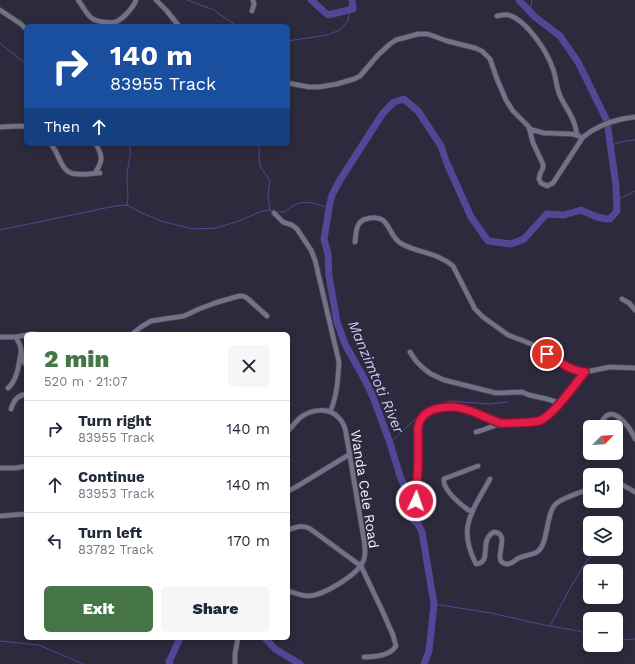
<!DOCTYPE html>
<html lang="en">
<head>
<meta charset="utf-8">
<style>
	body { margin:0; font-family:"Work Sans",sans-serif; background:#f6f6f7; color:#1f2937; height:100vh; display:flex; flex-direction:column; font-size:15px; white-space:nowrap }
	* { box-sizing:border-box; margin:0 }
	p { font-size:13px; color:#747a83 }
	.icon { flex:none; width:22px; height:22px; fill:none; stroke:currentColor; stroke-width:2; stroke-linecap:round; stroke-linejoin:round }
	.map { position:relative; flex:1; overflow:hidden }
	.drawer { position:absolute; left:24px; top:332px; width:266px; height:308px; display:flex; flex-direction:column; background:#fff; border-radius:6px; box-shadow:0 2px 10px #0003 }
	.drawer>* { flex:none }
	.banner { position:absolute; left:24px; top:24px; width:266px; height:122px; border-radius:6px; box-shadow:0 2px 10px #0003; background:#1a4fa0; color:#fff; overflow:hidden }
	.needle { width:26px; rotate:65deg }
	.fabs { position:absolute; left:583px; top:420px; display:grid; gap:8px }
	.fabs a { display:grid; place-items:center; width:40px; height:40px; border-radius:6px; background:#fff; box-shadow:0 2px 10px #0003; font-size:20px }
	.pin { position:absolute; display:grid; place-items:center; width:34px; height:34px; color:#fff; margin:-17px; border:2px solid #fff; border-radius:50%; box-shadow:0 1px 4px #0007 }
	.me { position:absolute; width:44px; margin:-22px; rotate:3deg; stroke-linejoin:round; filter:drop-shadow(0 0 3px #0008) }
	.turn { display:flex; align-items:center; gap:14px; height:84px; padding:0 20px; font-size:18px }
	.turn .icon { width:52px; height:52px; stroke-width:2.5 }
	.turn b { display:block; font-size:28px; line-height:34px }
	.then { display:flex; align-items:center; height:38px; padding:0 20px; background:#0003; gap:8px; font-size:15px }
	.round { display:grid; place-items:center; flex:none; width:42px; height:42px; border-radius:6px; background:#f6f6f7 }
	.overview { display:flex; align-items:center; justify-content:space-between; height:68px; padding:0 20px }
	h1 { font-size:24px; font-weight:800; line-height:30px; color:#467547 }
	.action { display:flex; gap:8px; margin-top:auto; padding:8px 20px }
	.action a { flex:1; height:46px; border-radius:6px; background:#467547; color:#fff; font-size:16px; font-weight:800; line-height:46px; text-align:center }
	.action a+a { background:#f6f6f7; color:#1f2937 }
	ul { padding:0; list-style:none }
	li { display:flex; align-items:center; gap:12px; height:56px; padding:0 20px; border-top:1px solid #e0e1e3 }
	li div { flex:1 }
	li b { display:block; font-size:15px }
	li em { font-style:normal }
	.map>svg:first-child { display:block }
</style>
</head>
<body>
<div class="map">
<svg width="635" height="664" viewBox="0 0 635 664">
	<rect width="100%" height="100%" fill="#2c2a3c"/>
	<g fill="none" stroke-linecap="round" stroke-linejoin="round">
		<path stroke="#554596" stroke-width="1" d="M187,0L214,10L237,26
			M530,12L532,0
			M288,41L327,35L340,30L348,21L350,10
			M0,43L26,64
			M259,144V158L261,168L270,180L268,195L270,210
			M611,145L625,141L635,140
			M617,200L635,191
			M127,205C129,194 127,186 127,176C127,165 133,154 129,144
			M276,212H285C300,197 312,203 330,208
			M0,230L115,206L127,205L142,213L161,221L193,229L216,228L239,221L260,212L267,210L273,211
			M445,403L450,401L489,404L507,402
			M430,409L438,405
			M390,443L410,424L421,415
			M616,536L618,535
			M434,604L491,613L544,625L579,631L590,635
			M550,626L569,590L587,560L600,549
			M616,640L635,639
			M0,641L39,645L83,664"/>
		<path stroke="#554596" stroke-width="7" d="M311,0L328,15L353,9L352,0
			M265,638L275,649L300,664
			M170,664L169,662L180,638
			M424,664L429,651L434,604L422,532L418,524L410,517L407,508L409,498L400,476L390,443L373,397L365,380L345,344L337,322L329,276L328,254L324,239L330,203L332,195L340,180L383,113L394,102L404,99L418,111L441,146L446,161L471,217L488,241L511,244L524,239L542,219L547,214L564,215L581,210L597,217L606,219H610L617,211L616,186L607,121L578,62L560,36L535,17L519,0"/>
		<g stroke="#494857" stroke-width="6">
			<path id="minor" d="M78,0C83,6 87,16 93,19C98,22 109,23 115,22C122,20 134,7 136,0
				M156,0L166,10L179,26
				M0,10L21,24L26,29
				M252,11L254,4L253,0
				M497,16C501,15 505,14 509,15C527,21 547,51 553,69C556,77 556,85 559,93C562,102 568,109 572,118C575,123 576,129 577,135
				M288,83L309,87H319L337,84L354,79L360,76L378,55L390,44L396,40L418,34H428L447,41L475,48L482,51L490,59L497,79L506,100L513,111L529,127L533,143L543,164V168L540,174L539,179L541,183L547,186L553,183L555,180L583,137C593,129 608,122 622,119C626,118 631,118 635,117
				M0,127L21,126L26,127
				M529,129L544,133L572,134L579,136
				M51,144C53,147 55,150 56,152C61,162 64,174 77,174C85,175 92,173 100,173
				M95,173C103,161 103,157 96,144
				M274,213L283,222L292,225L297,229L311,250L315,260L339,362C338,379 337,397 330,412
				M355,242C356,233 356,221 366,219C392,212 386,236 402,244C419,253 438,253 453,266L475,309L483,317L508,335L524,341L533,345L568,367L578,371L585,372L610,367L635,368
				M622,299L629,303L635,310
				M31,334H35
				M132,334L141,327L151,321L184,316L199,309L215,303L239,296H243L247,298L267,316
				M0,337H16L26,335
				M16,337L20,345L23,361L26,365
				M410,352L416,361L423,368L431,374L444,380L496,393L522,392L529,395L547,399L560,403
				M8,388C18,379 19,363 21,351
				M11,409C14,400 17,396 26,394
				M600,427C608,399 629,424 635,439
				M288,431C292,427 296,421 301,417C312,409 329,407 339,418C343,422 345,427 346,433L364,540C365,546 366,553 364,559C360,574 324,595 309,596C302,596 295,593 288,591
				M476,432C486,430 495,424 505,423C517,421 531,425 542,419C558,412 573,386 585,372
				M0,468H16L26,466
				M490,479C472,512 457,527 476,564C493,563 478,540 494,532C513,534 490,561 506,564C511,565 515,560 519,558C525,555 532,555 537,552C548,545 546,516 554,506C558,499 582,492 590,489
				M616,482L619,483L635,492
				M288,491L296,487L350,454
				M413,507C417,497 416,486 417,476C417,460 418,444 418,428C419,419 424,412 433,410C462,402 476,414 502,423
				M472,512C463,507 442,490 444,479L446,478L478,466
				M0,516L26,514
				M288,530C296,527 301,525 309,528L361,566L381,608L393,635L396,646C390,656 374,657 364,657
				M235,664V654L238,638"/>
		</g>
		<use href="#minor" stroke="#747287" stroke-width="4.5"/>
	</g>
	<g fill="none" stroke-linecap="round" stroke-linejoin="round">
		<g stroke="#92132f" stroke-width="10">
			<path id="route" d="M416,501L418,465V428C419,418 426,412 435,409C455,404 468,409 485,417C490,419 495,421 500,423C504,424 535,422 539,421C554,415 574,385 585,372C571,371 559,362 547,354"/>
		</g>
		<use href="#route" stroke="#e11d48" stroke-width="7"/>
	</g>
	<g text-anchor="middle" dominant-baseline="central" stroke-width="3" stroke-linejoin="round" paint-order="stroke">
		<g font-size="14" fill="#f2f2fe" stroke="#2c2a3c">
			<text transform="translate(365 489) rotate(81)">Wanda Cele Road</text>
		</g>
		<g font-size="15" font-style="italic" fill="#ccc8f5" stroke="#2c2a3c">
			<text transform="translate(376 377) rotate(67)">Manzimtoti River</text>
		</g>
	</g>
</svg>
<div class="fabs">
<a><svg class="needle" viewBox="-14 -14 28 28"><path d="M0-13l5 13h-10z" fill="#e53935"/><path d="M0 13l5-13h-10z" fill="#747a83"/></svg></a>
<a><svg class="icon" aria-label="sound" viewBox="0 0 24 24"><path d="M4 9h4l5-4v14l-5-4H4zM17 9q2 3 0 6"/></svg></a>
<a><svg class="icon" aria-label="layers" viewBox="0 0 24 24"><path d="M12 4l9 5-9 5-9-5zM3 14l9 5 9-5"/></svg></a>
<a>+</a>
<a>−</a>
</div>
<div class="pin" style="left:547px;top:354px;background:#d93025"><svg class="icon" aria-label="arrive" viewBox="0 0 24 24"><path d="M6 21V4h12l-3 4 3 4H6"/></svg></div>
<svg class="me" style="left:416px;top:501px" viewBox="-20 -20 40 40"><circle r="17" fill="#e11d48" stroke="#fff" stroke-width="3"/><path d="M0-11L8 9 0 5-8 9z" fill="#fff"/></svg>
<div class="banner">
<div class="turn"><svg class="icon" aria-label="right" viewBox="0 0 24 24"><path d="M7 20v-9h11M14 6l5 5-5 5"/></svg><div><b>140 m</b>83955 Track</div></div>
<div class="then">Then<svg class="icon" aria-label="ahead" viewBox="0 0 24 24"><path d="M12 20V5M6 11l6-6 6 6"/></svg></div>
</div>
<section class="drawer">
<div class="overview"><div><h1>2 min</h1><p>520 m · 21:07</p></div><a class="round"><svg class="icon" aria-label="close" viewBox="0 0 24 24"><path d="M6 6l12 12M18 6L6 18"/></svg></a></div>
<ul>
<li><svg class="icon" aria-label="right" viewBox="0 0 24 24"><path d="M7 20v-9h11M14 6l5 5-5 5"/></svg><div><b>Turn right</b><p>83955 Track</p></div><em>140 m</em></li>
<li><svg class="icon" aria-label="ahead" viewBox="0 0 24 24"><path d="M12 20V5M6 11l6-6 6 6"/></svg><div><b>Continue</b><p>83953 Track</p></div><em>140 m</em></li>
<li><svg class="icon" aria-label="left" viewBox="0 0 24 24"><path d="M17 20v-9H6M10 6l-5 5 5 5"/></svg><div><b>Turn left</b><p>83782 Track</p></div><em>170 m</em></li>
</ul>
<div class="action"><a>Exit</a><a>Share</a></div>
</section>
</div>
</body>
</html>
